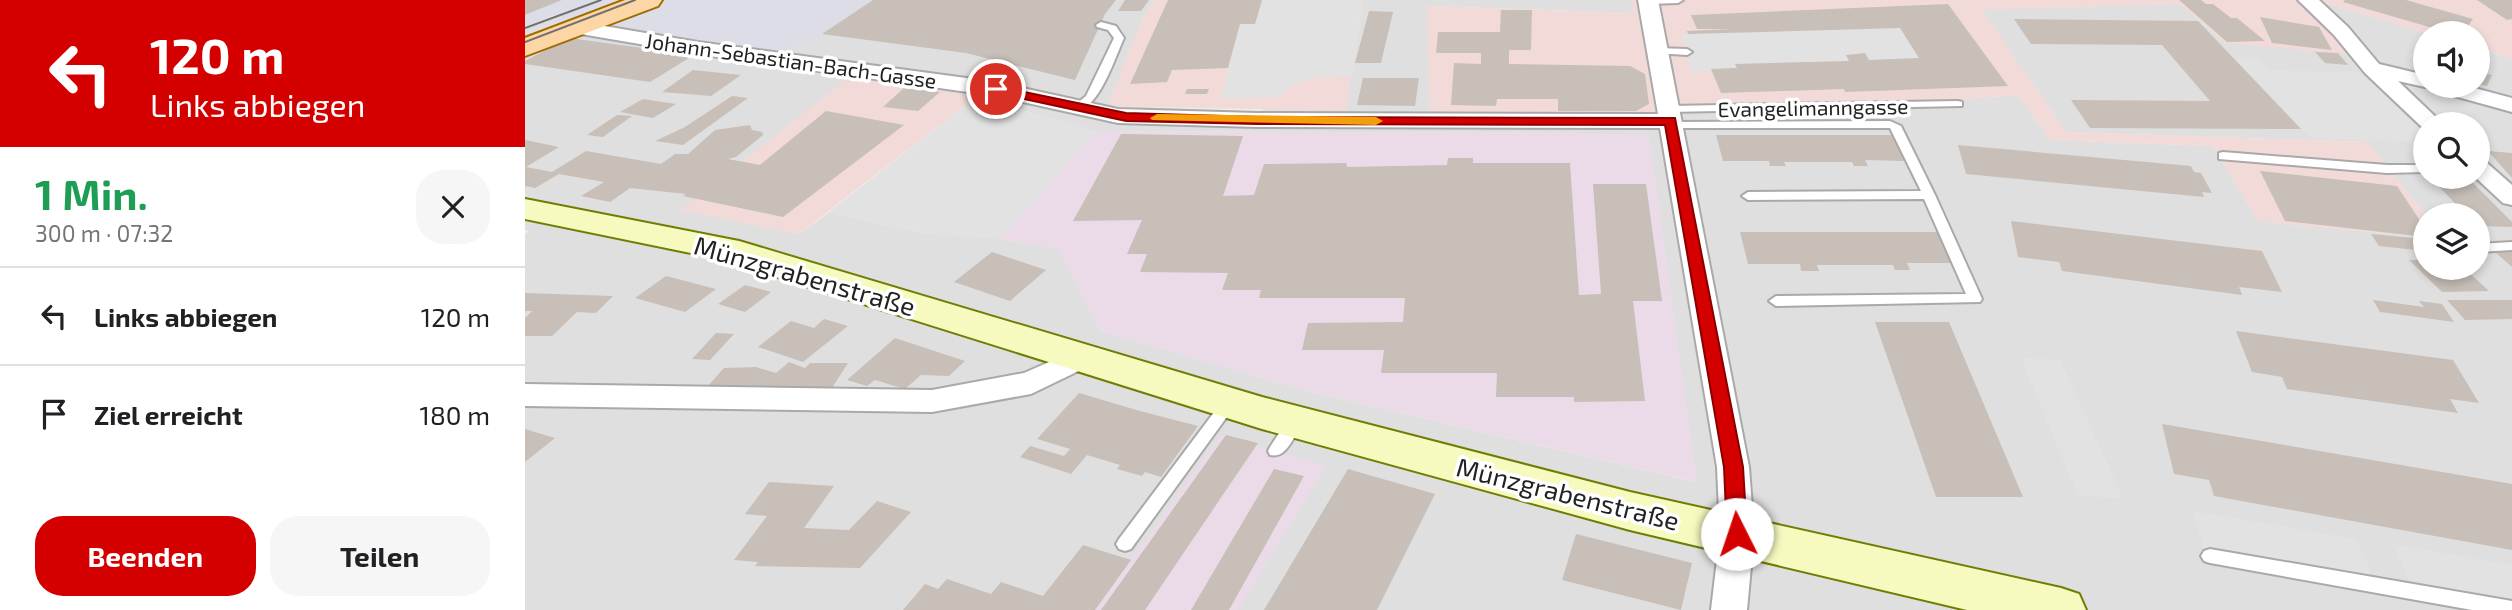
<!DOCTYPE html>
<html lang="de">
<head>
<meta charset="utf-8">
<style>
	body { margin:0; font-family:"Exo 2",sans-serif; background:#f6f6f6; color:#202124; height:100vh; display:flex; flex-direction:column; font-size:26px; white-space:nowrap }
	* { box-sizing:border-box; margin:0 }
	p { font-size:23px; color:#757577 }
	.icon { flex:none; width:38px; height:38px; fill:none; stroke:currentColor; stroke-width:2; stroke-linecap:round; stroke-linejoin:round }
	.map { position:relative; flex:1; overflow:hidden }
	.sheet { display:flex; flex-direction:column; background:#fff; width:525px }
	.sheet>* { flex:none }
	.banner { background:#d40000; color:#fff; overflow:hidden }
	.tools { position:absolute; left:1888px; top:21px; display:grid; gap:14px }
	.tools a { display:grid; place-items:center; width:77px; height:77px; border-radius:50%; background:#fff; box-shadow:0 4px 10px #0003; font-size:35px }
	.pin { position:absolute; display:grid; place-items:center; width:60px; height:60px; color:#fff; margin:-30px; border:4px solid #fff; border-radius:50%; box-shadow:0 2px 7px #0007 }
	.me { position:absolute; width:77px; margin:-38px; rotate:356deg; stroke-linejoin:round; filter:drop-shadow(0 0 5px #0008) }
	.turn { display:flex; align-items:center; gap:24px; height:147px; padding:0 35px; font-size:32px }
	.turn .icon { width:91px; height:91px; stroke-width:2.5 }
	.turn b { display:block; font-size:49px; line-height:60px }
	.round { display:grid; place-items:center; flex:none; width:74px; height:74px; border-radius:28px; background:#f6f6f6 }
	.overview { display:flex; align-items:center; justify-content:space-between; height:119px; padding:0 35px }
	h1 { font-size:42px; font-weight:700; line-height:52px; color:#1e9e55 }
	.cta { display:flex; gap:14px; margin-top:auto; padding:14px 35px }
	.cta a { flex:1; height:80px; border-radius:28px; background:#d40000; color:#fff; font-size:28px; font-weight:700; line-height:80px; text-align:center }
	.cta a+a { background:#f6f6f6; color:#202124 }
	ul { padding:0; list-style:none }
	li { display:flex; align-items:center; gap:21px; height:98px; padding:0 35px; border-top:2px solid #e0e0e0 }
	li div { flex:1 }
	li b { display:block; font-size:26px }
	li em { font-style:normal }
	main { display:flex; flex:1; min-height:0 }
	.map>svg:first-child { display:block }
</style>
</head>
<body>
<main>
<section class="sheet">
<div class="banner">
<div class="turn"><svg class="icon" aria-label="left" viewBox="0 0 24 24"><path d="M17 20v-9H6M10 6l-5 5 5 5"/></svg><div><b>120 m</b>Links abbiegen</div></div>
</div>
<div class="overview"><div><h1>1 Min.</h1><p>300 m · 07:32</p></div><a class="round"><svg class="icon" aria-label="close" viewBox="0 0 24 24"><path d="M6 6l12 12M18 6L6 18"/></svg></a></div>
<ul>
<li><svg class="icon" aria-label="left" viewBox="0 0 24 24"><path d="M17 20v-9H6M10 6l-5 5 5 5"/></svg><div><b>Links abbiegen</b></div><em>120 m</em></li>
<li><svg class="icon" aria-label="arrive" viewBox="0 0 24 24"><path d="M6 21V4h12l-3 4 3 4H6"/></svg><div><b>Ziel erreicht</b></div><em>180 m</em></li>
</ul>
<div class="cta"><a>Beenden</a><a>Teilen</a></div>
</section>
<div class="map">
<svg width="1987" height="610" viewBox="0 0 1987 610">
	<rect width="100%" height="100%" fill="#f2efe9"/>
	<path fill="#e0dfdf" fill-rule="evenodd" d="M70,0H630L618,18L583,106L735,111L827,76L838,0H1106L1109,13L903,6L905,113L1364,104L1494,95L1525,140L1688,146L1733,221L1900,237V268H1953V215H1901L1842,142L1541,132L1456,9L1656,4L1701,43L1791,0L1903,33H1900V86H1953V48L1987,59V610H0V234L4,231L0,230V27ZM451,97L571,131L1057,133L1171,482L783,391L576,331L533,248L477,239L396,233L303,213L274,234L157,209ZM1900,124H1953V177H1900Z"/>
	<path fill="#f2dad9" d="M630,0H838L821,111L582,106L618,18Z
		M1106,0H1787L1837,55L1701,43L1656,4L1457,10L1541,132L1842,142L1901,215L1900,237L1733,221L1688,146L1525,140L1494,95L1364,104L1144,109L1116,115L905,113L902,6L1108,13Z
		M1791,0H1987V59L1953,48V33H1903Z
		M326,76L451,97L274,234L156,210Z"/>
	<path fill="#ebdbe8" d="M451,97L571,131L1057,133L1124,135L1172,482L783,391L576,331L532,248L477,239L396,233L303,213Z
		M695,436L801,466L713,610H570Z"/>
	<path fill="#e2e2e2" d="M737,0H838L827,76L784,78L763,88L756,97L695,99L715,24L730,23Z
		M1375,28L1394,58L1344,60L1340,53L1322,55L1324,61L1211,64L1212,68L1166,73L1162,52L1155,34Z
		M1710,59H1734L1743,70L1836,72L1900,135V142L1785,138Z
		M451,97L571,131L477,239L396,233L303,213Z
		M1496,358L1535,360L1598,498L1553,496Z
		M1668,511L1832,539L1848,578L1678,548Z
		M1868,544L1987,565V601L1885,582Z"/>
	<path fill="#dddde8" d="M37,0H348L297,34L231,64L44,38L30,15L0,27V15Z"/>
	<path fill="#c7bfb8" d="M0,0H37L0,15Z
		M348,0H591L580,14L550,80L441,53L297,34Z
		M600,0H624L616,11H593Z
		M643,0H737L730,24H715L703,68L647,70L642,82L605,84Z
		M1654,0H1676L1681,4H1688L1706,18H1712L1740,41L1702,42Z
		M1820,0H1881L1948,19L1938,33H1925L1818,2Z
		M1952,0H1987V19L1982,20Z
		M1423,4L1483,86L1320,92L1319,89L1196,93L1186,69L1212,68L1210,64L1324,61L1321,55L1340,53L1344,60L1394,58L1375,28L1163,34L1162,31L1209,29H1172L1166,15Z
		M976,10H1007L1006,50H984V64L1105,66L1120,74L1124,104L1111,111H1033V99H972L971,106L926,105L929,63L956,64V53H911L913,32H975Z
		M844,11L868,12L856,63H830Z
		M1735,17L1794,27L1807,50L1747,43Z
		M1489,19L1673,21L1776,129L1565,128L1546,100L1685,101L1637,45L1506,44Z
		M44,38L169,55L125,82L0,64V61Z
		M1790,52L1813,53L1823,65L1800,63Z
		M168,70L216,75L186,96L137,92Z
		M1953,71L1967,75L1962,86L1953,84Z
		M838,78H894L890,106L832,105Z
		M379,88L415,92L393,111L358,107Z
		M662,89H684L682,94H660Z
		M207,96L223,98L158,145L130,141L160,127Z
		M118,99L151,104L128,118L95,112Z
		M301,111L379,125L258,217L158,196L161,194L105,188L85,202L56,196L79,182L34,174L10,188L0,186V140L34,147L1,167L27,172L61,151L136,164L150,154H163L190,130L225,125L227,130L237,132L238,135L211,157L203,159L235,165Z
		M92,115L107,116L78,137L62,135Z
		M596,134L718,136L698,196L729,195L739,164L821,163L822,167L922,165L923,158H948V163H1045L1054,295L1076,294L1068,184H1121L1137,301H1108L1120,401L1049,402V397H971L972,373H856L859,350H777L783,323L878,322L880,298H734L736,290H697L703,273L615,272L622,254H602L617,220L548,221Z
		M1191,135H1368L1379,161L1340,160L1343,166H1329L1327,162H1259L1261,166H1245L1244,161H1198Z
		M1433,145L1666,166L1669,172L1676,173L1687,193L1677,192L1679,197L1441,174Z
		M1963,151L1987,153V178Z
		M1735,171L1872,186L1900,228V237L1760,221Z
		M1906,178L1945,180L1987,222V227L1953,226V215H1941Z
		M1486,221L1737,251L1757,292L1714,287L1717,295L1537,271L1534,262L1493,257Z
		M1215,232H1412L1426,263H1382L1385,270H1370L1368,265H1292L1294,271H1276L1275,264H1223Z
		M1846,234L1900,239V251L1854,246Z
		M1987,251V267L1970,252Z
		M467,252L521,270L485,301L429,282Z
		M1884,260H1900V268H1939L1964,291L1917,292Z
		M141,276L191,289L160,312L110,298Z
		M220,285L246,292L220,312L193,304Z
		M0,293L88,296L71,313L52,312L27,336H0V318L7,311H0Z
		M1848,300L1899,307L1894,301L1917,304L1929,322L1855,312Z
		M1922,300H1987V319L1940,320Z
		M299,319L323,326L278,362L233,347L266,321L289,328Z
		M1350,322H1424L1498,497H1411Z
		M1711,331L1928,360L1954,403L1925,399L1933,413L1762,389L1757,377L1727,372Z
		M191,333L209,334L185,360L167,359Z
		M370,338L440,361L424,376L396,375L380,389L350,380L342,386L322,380Z
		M264,362L280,368L285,363H323L307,388L182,387L199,368L231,367L251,373Z
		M554,393L615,411L673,426L636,477L620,472L617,476L592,469L595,465L562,455L546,474L495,457L505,446L539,456L545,449L512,439Z
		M1637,424L1987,484V550L1689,496L1684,480L1649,474Z
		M0,429L30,438L0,462Z
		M701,435L733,443L620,610H576Z
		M749,469L779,476L704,610H666Z
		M823,469L910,494L852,610H739Z
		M244,482L309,486L279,528L324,530L352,501L386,512L335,568L230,566L233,562L209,560L242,516L220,514Z
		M1051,534L1167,563L1156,610L1037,580Z
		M558,545L606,560L570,610H378L400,584L413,589L422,579L466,594L476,582L518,596Z"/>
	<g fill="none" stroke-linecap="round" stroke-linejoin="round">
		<g stroke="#a9a9a9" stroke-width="4">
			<path id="lane" d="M1119,0H1158L1153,3L1123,4Z
				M576,22L591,26L599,38C590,57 573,113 549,110V106L561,96L589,38L583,30L572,27L571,25Z
				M1133,48L1162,49L1167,52L1162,55L1129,53V49Z
				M1433,101L1437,102V106L1144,112L1138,109L1144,106Z
				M1365,121L1376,126L1410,195L1457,299L1455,302L1251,306L1244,301L1251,296L1441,294L1399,199L1223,200L1217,196L1223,192L1396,191L1365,128H1146L1140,125L1146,122Z
				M1698,152L1862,165H1900V172L1862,173L1694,159V153Z
				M1987,242V250L1953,252V244Z
				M704,397L709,399L712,403L709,407L606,549L600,551L594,549L591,544L594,539L699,399Z
				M770,416L776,418L778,422L776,426C768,438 761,459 745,455L743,451L745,447L764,418Z
				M1685,549L1987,601V610H1947L1685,563L1679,561L1676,556L1679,551Z"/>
		</g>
		<g stroke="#a9a9a9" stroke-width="4">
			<path id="street" d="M1113,0H1133L1224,467L1229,534L1222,610H1186L1195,534L1192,467L1135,128L732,127L593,123L471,96L173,54L56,34L49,32L46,28L49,24L56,22L173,42L471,82L593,109L732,113L1133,114Z
				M1773,0H1794L1823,27L1854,64L1900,75V86H1907L1900,87L1873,81L1918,124H1900L1899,129L1840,73L1809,35Z
				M1908,86H1942L1987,98V112L1911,91Z
				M1953,160L1961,162L1987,185V205L1978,203L1950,177H1953Z
				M556,348L566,351L571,358L566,365L506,394L407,412L0,406V384L407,390L499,373Z"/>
		</g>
		<g stroke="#707d05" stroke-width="4">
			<path id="secondary" d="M0,199L214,241L737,397L1105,492L1536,588L1554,594L1561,610H1442L1105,530L737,429L195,259L0,219Z"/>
		</g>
		<g stroke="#a06b00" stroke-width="4">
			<path id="primary" d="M100,0H137L133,6L0,56V38Z"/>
		</g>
		<use href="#lane" fill="#fff" fill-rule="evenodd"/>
		<use href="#street" fill="#fff" fill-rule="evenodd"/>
		<use href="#secondary" fill="#f7fabf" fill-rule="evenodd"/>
		<use href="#primary" fill="#fcd6a4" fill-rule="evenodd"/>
		<path stroke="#707070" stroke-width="2" d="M0,28L76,0
			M0,42L110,0"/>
	</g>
	<path fill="#d40000" stroke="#8a0000" stroke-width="2" d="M471,86L601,113L732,117L1150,118L1218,467L1222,534L1219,540L1212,543L1205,540L1202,534L1199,467L1140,125L732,124L601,121L467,92V87Z"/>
	<path fill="#f59e0b" d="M632,114L851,117L858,121L851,125L627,120L625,118Z"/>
	<g text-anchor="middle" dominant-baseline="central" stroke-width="7" stroke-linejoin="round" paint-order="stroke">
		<g font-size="21" fill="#222" stroke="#fff">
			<text transform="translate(266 60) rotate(8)">Johann-Sebastian-Bach-Gasse</text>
			<text transform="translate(1288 107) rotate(-1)">Evangelimanngasse</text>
		</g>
		<g font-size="26" fill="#222" stroke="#fff">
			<text transform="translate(280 275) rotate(16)">Münzgrabenstraße</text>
			<text transform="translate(1043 493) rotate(14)">Münzgrabenstraße</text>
		</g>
	</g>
</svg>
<div class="tools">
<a><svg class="icon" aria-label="sound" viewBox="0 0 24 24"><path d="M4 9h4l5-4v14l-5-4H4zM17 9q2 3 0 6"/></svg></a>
<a><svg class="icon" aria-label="search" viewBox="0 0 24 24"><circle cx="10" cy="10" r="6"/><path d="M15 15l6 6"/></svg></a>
<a><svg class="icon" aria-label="layers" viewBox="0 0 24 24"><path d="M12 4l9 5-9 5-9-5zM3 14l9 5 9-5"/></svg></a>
</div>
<div class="pin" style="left:471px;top:89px;background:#d93025"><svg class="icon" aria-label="arrive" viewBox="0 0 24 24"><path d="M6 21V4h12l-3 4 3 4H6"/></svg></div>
<svg class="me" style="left:1212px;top:534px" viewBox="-20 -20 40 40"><circle r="19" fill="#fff"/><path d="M0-13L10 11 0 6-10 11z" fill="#d40000"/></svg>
</div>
</main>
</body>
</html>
